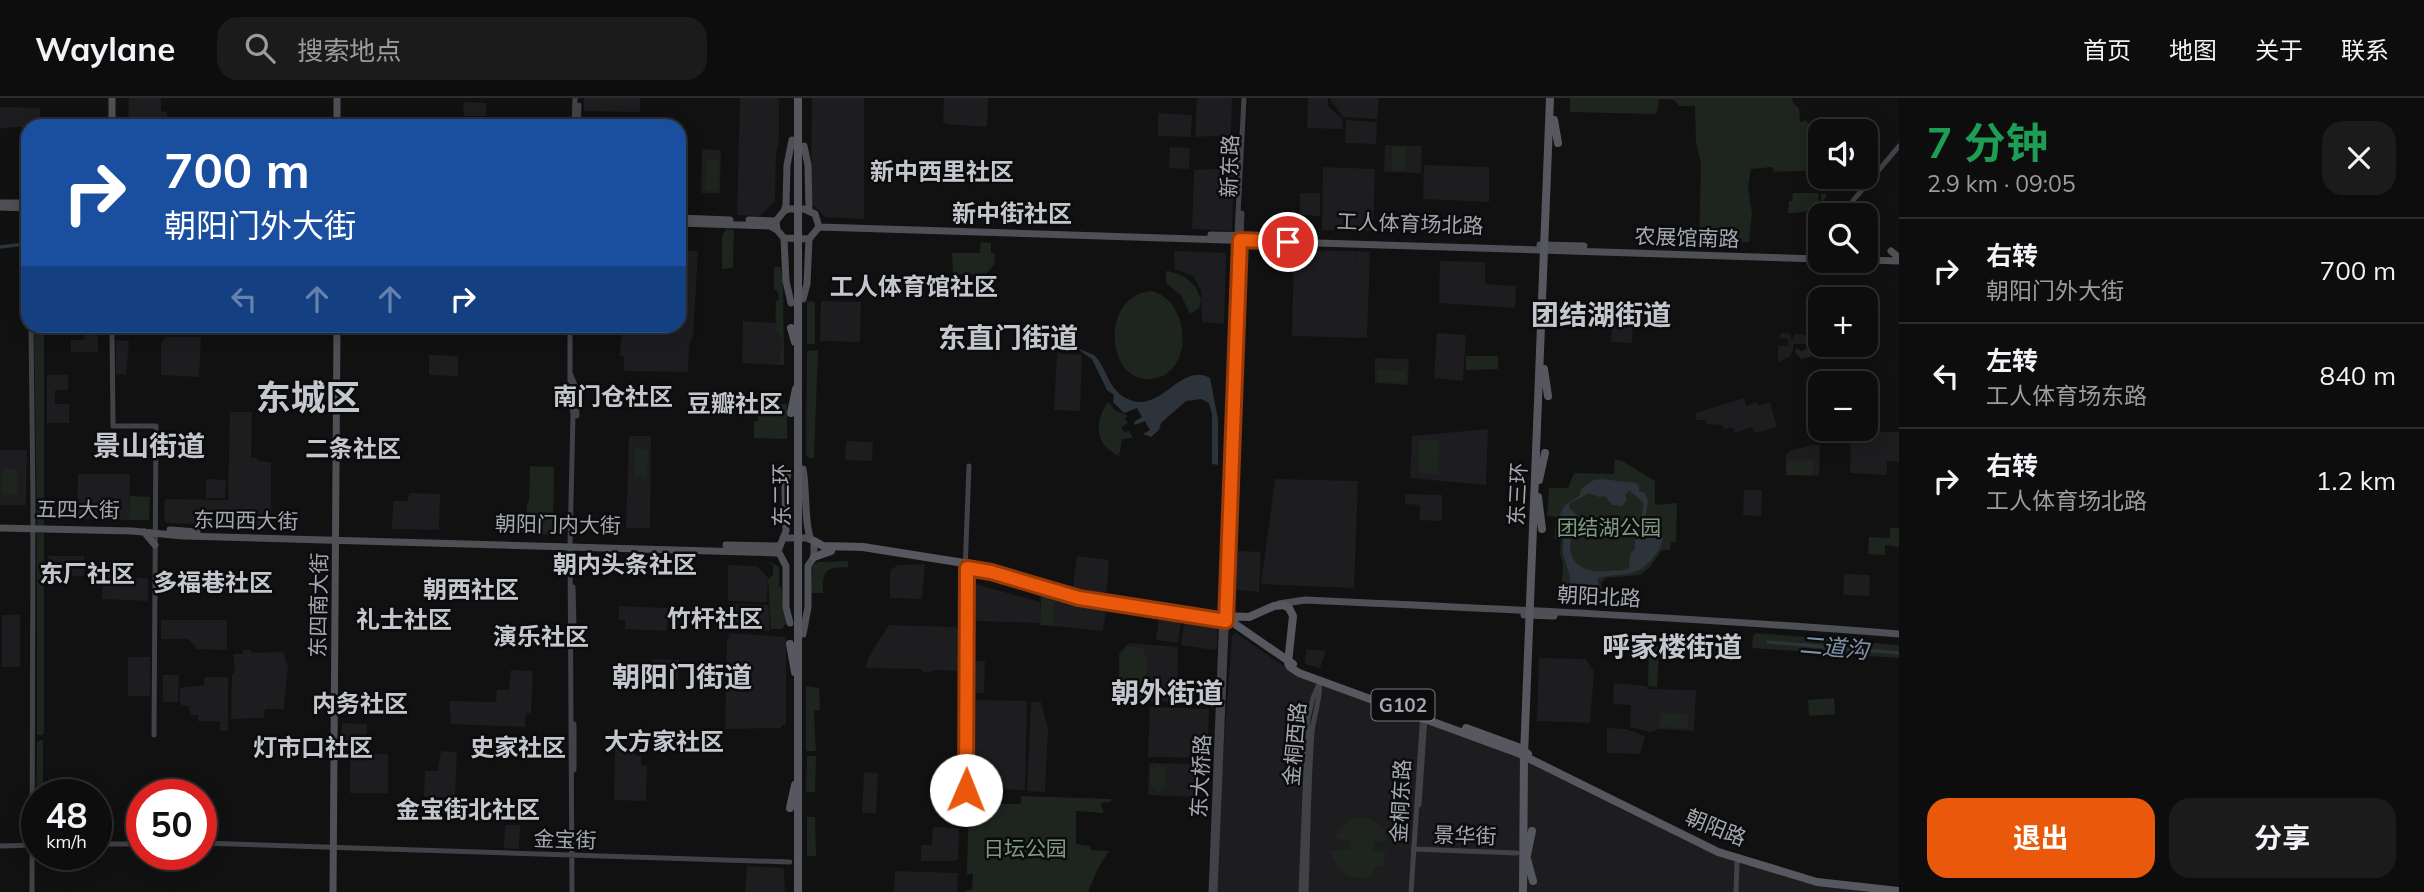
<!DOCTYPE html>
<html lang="zh">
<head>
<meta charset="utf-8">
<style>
	body { margin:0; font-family:Mulish,"Noto Sans SC",sans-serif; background:#1b1b1c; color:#f1f3f6; height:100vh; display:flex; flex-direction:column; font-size:26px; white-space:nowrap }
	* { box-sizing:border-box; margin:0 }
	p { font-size:23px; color:#9a9c9e }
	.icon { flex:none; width:38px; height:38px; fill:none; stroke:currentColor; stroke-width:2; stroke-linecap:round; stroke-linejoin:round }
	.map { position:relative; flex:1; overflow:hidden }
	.drawer { display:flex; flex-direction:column; background:#0d0d0e; width:525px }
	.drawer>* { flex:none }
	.banner { position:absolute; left:21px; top:21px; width:665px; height:214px; border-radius:21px; box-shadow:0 4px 18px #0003,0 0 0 2px #2d2d2e; background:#1a4fa0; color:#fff; overflow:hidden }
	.tools { position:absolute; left:1808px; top:21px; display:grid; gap:14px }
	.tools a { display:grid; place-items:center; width:70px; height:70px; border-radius:14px; background:#0d0d0e; box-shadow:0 4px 18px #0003,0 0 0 2px #2d2d2e; font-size:35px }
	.speed { position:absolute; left:21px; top:681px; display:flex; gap:14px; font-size:35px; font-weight:700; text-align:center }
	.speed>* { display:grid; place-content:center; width:91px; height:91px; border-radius:50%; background:#0d0d0e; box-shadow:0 4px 18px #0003,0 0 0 2px #2d2d2e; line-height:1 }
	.speed small { font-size:18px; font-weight:400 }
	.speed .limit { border:10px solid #d22; background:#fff; color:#111 }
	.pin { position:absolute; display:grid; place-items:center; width:60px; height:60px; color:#fff; margin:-30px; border:4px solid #fff; border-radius:50%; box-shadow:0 2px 7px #0007 }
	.me { position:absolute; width:77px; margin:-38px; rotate:1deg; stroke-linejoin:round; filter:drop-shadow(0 0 5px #0008) }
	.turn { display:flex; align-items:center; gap:24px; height:147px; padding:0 28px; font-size:32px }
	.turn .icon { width:91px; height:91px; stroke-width:2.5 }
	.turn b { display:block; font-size:49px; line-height:60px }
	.lanes { display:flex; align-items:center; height:66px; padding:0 28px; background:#0003; justify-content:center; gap:35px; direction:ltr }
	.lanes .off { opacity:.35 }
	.round { display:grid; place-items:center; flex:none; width:74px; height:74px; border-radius:21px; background:#1b1b1c }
	.head { display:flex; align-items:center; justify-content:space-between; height:119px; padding:0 28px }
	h1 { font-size:42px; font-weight:700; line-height:52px; color:#1e9e55 }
	.button { display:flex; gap:14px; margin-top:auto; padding:14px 28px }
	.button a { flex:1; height:80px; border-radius:21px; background:#ea580c; color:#fff; font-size:28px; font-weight:700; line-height:80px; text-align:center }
	.button a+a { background:#1b1b1c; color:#f1f3f6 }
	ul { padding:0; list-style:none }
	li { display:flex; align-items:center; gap:21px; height:105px; padding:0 28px; border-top:2px solid #2d2d2e }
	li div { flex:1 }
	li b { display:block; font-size:26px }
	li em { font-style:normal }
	header { display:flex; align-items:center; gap:42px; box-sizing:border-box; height:98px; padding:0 35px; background:#0d0d0e; border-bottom:2px solid #2d2d2e }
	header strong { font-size:33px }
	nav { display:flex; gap:38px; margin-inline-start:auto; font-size:24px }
	.search { width:490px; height:63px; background:#1b1b1c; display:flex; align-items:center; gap:18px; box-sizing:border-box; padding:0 24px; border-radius:21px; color:#9a9c9e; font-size:26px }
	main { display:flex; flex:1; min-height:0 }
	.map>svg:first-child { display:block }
</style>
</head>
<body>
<header>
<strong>Waylane</strong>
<div class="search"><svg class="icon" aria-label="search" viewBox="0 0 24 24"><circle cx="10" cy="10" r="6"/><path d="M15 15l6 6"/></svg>搜索地点</div>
<nav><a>首页</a><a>地图</a><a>关于</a><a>联系</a></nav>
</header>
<main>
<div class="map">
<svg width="1899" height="794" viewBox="0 0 1899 794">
	<rect width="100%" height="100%" fill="#111112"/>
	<path fill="#1d1d1f" d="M129,0H161V13L167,14L166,28H128Z
		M584,0H640V14L584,13Z
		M740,0H779V41L776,55L775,103L760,118L737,117Z
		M812,0H864V121L825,119L811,105Z
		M944,0H988L987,29L946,26L943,24Z
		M1197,0H1232L1231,37L1195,39Z
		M1308,0H1328V8L1343,22L1342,31L1307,30Z
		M1329,0H1379L1377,21L1343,19Z
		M463,4L486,5V18H464Z
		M0,9L40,10V28L0,30Z
		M1158,15L1192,17L1191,39L1158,38Z
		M1346,22L1377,24L1376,46L1345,45Z
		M1385,47L1422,48L1421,75L1384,74Z
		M1170,49L1190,50L1189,71L1169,70Z
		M702,51L721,52L720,95H701Z
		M1424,67L1489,69V104L1423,101Z
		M1323,69L1375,71L1373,133L1322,132Z
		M1234,70L1232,133L1192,131L1194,72Z
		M1300,95H1320V118L1300,117Z
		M679,152L698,153L693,239L689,247L688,274L624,273V259L620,258L622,228H679Z
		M1294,152L1356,153V173L1357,153L1370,154L1367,240L1292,238Z
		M1174,153L1226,155L1224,226L1202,224L1201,193L1193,178L1175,171Z
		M1440,163L1485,164V186L1516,188L1515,210L1439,205Z
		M821,203L861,204L860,244L820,243Z
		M1608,213L1633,214L1632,245L1611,244L1612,225L1607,224Z
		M743,223L776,225L778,236L782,240L779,267L742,265Z
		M1437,235L1466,237L1463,283L1434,280Z
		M1781,235L1791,236V241H1793L1794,236L1808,237V246H1794L1793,253L1789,259L1778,264V248H1788V241L1780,240Z
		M85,236H98V254H71V242H84Z
		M165,239H201L199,279L161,277V246Z
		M116,242L129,243L126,277L116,276Z
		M1057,255L1082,257L1080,313L1054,312Z
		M429,257L458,258V278L429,277Z
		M1375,260L1409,261L1408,287L1375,285Z
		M47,277H68V292H55V306H69V325H47Z
		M1744,300L1746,308L1757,304L1758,308L1770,304L1777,329L1755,335L1752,329L1735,335L1733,330L1723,331L1722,327L1706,326V322H1696V315Z
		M230,314H252L251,360H257V363L271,364V429L167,425L164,422L165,401L228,402Z
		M1866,326H1879L1880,334H1899V364L1887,363V377L1850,375L1851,331H1866Z
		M1488,331L1486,387L1410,380L1412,338Z
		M629,338H651L650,430H626Z
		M846,343L873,344L872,363L845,362Z
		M1813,347H1820L1819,378L1786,377V356L1792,352Z
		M0,352H27L26,407H0Z
		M78,376H130L129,422L77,421Z
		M206,381L226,382L225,400H206Z
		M1275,381L1358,383L1354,490L1261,486Z
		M1744,392H1762L1761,418L1743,417Z
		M409,395L440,396L439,432L392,431L393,403H408Z
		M1405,396L1442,397V423L1419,422L1420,407L1405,406Z
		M1238,453L1261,454L1259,494L1236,492Z
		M48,458H84V478L48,477Z
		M1077,458L1109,462L1107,493L1104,495L1073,489Z
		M925,466L922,501L890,500V472L898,467Z
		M728,467L757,468L768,480L767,504L728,503Z
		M103,475L125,476L131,480H148V503L102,501Z
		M1844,476L1870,477L1869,498L1843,497Z
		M975,486L1040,504V525L972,523V492Z
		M1055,501L1104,511L1106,513L1103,533L1054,528Z
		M733,506L769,507L770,533L739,532L733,526Z
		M619,508L668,510L667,533L625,531V522H619Z
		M2,517H20V569H2Z
		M1159,521L1181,525L1178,545L1156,542Z
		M161,522H227V552L197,551L188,541H161Z
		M1187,523L1214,528L1217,532V550L1214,552L1181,547L1184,525Z
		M889,527L956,529L959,534V570L956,573L938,572L924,575L921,571L865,570L869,558Z
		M730,535L786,539V627H782L781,630L725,631L727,543Z
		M1236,535L1282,567L1524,657L1738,758L1807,780L1899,794H1213L1232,538Z
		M1129,545L1178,549L1177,604L1122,602L1119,597V555Z
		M1306,551L1326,553L1320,570L1305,566Z
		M243,552H251V555L283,554L285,557L286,565L288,566L284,611H265L264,620L231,621L232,577L235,574L233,556H243Z
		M128,559H150V598H128Z
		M1539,560L1586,561L1594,574L1590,625L1537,623Z
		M652,561L679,562L678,583L669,582L668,592L650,591Z
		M970,563H985L984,595H971L969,592Z
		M511,572L533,573L531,615H526L525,629L451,626L449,603L496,604L497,592H509Z
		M163,577H179L178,604H163Z
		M205,579H228V633H220V623H198V617H191L188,608L182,607L180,604V590L204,587Z
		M1614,585L1647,588L1648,591L1696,592L1694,633L1660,631L1650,634L1630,629L1631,607L1613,606Z
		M972,602L1027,603L1025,692L971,690Z
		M1031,604H1041L1048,631L1045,694L1027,693Z
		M1150,609L1209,611L1207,660L1148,659Z
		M342,625L367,626L366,648H341Z
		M1607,630L1626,631L1645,638L1640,656L1607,655Z
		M615,650H634V657L641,658V667L647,668L646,703L614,702Z
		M441,653L457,654L455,699H424L425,673H438Z
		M350,656H388V695H350Z
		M1149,665L1195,666L1193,699L1148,697Z
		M864,674L878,675L876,715H862Z
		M505,727H520L519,751L504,750Z
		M933,729L959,730L958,761L955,763H921V747H932Z
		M747,768L784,770L785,794H745Z
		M895,773L958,775L957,794H894Z"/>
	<path fill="#1e251f" d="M1570,0H1792L1793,5L1799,10L1800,24L1806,22L1809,26L1828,22L1829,33H1820V72L1774,74L1772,69L1751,71L1748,88L1752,116L1749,144L1699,145L1701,66L1696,44L1695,8H1679L1674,2L1659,1L1657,14L1655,16L1570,14Z
		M1392,49H1405V72H1392Z
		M707,62H719L718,93L705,92Z
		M1793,95H1819L1818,105L1821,103V96H1827C1822,112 1803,115 1788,115L1789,103H1792Z
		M726,131L734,132L733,170L722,171V138Z
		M981,144L991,145V155L995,156L994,167L985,177L953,176L952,155H980Z
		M774,169H780L783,179L784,267H779L782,241C773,231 776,215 776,203L779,202L778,194L774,191Z
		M1166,173C1184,176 1197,184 1201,203L1199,210L1190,216L1181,197L1166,185Z
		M1152,193C1191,203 1195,277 1151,281C1105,285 1100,196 1152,193Z
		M807,203L815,204V246H807Z
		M34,228H44V427H37Z
		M1810,235L1820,237V256L1801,261L1795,254L1796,250L1801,253L1809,250Z
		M818,252L814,360H809L806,357L807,253Z
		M1466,258H1498V271L1466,272Z
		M1377,272L1406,273V285L1377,284Z
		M1107,305H1109L1115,312L1128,318L1125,320L1128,325L1121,329L1124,334L1129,333L1133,340L1122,341L1119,358C1095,347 1094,326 1107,305Z
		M778,306H787V341L754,340V323H758V315H740V310L778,311Z
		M1419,342H1439L1438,376L1418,375Z
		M635,351H648L647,379H634Z
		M1615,361L1622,363L1655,383V407L1677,405L1676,444H1671L1670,452H1662L1650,469L1640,477L1606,480L1601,485V491L1597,498L1561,496L1563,466L1560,455L1561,442L1554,441L1556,419L1547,418L1549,390H1568L1574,375L1614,376Z
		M1786,362L1814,363L1813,377H1786Z
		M530,368L554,369L553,437L522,435V422H526L527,405L529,404Z
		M2,371H17V397H2Z
		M130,398L150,399L149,422H129Z
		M1890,430H1899V449L1885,447V457L1868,456L1869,439L1890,440Z
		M37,435H44V636L41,638L37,636Z
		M768,463L779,469V489H781L786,525L782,531H771L768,481L773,477V468Z
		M848,463V469C824,470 823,472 823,495H811L813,467L818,464Z
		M1041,496L1055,499L1054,528L1040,527Z
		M1756,535L1899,547V560L1752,550L1753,538Z
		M1649,547L1659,548L1657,589L1648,588Z
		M1128,548L1142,550L1147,559L1145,595L1139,601L1122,599L1119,596L1120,556Z
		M806,588L819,590L820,612L814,613L816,653H806Z
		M1834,600L1835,616L1809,618L1808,602Z
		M1660,615L1688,616V630L1659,629Z
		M43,642V696H37L36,732L37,643Z
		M807,658H816L815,694H806Z
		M1157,667L1165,669L1166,689L1159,694L1150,688V672Z
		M974,696L983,697V706H1021V698L1111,701V704L1100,705L1104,714L1102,715L1076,713V746L1090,748L1091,752L1109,753L1098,770L1088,794H966L967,792H972L973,776H967V772L969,701Z
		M807,719H815L816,758H807Z
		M1356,719C1372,719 1385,727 1387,743H1374L1373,753L1386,754L1382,770L1378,767L1373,772L1374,778C1350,784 1337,776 1331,752H1350V742L1335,741L1340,729Z"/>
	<path fill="#2c333a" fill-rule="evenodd" d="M1075,249L1094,257C1106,269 1107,286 1121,297C1158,324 1179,262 1210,280L1218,321V367L1212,366V316L1209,305L1201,301L1186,303L1161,325L1159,332L1151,339L1143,336L1150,332L1145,323L1135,327L1134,324L1142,319L1137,310L1124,315L1113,304L1114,297L1107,292L1092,261Z
		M1601,381L1636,385L1639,388V393L1645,395L1648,403L1644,426L1654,429L1663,440C1661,450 1659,452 1653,460C1636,481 1622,474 1598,480L1597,493L1586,495L1569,485L1570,479L1563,456V429L1560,416L1565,407L1579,398L1582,390L1594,382ZM1628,392C1632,395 1639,400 1642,403C1647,412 1633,439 1635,450L1630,456L1629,470C1622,474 1615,472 1607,473C1590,475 1573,470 1570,451C1569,443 1575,432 1578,426L1576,422L1577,417L1570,411L1569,406L1589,395L1599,399L1605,398L1612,407L1622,408L1627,402L1625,396L1628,395Z"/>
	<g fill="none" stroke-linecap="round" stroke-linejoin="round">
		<path stroke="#2c333a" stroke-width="3.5" d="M0,149L24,146
			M1768,544L1899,555"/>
		<path stroke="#414247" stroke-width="5" d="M574,28L575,0
			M578,28L579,7
			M1845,117L1851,105L1899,48
			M1238,210L1242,115
			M31,228L33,406L32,794
			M112,228L113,328
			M570,228V299L573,316L570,448L572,794
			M571,277L576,290L577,318
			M113,328H156L154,637
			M1233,340L1237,234
			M573,489L574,528
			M1227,518L1228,475
			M574,626V672
			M966,693L964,688L963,526L969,368
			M1419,707L1425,619
			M201,745L790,764
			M96,746H142
			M0,748L37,747
			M1413,751L1517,755
			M1211,794L1237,135L1244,0
			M1215,794L1226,531
			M1301,794L1308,620L1313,600L1319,586
			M1306,794C1308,741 1308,687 1312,634C1313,621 1322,595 1319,586
			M1411,794L1423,614
			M1736,794L1737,764"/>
		<path stroke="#4f5056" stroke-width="7" d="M112,0V28
			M337,28V0
			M804,48L808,67L809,112
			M1,105H28
			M0,109L28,110
			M789,111H804L815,116L819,129L809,141L784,140L777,132L776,123L784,113Z
			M784,113L786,107L787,67L792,42
			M679,120L730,122
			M749,122L776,123
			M679,125L770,128L777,132
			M819,129L1820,161
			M1211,137L1308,139
			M784,140L786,183L791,205
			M1540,147L1584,148
			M1891,153L1897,158
			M1866,162L1899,163
			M803,201L807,186L809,141
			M803,371C807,390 804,427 811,441
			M788,374L785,389L786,433L778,453L786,468V509L790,525
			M0,430L132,433L183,438L778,455
			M170,432L197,434
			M144,434L155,447
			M783,440H806L814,443V459L808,468V509L803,536
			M726,447L778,448
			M1279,506L1305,502C1503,511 1701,520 1899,536
			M1524,517L1554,518
			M333,794L337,228"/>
		<path stroke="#57585f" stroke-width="8" d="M1554,22L1558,45
			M791,230L795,244
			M1544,271L1548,298
			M791,315L796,291
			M1539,382L1545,355
			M1538,399L1542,431
			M814,443L823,448L863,449L964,465L1002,473L1083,497L1223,518L1249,519L1274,508L1284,507L1289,510L1293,518L1288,565L1290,569L1299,575L1518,655L1718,754L1817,784L1899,793
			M814,459L831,453
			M1221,522L1232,524L1293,566
			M790,546L795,574
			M1466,630L1518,649L1528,656
			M790,710L795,687
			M1527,757L1532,733
			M1527,761L1533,783
			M798,794V0
			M1523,794L1524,657L1550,0"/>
	</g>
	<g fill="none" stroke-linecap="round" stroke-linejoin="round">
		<g stroke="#983908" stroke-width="18">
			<path id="route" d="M966,692L967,470L991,474L1079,500L1226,523L1240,142L1288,144"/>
		</g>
		<use href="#route" stroke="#ea580c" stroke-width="12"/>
	</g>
	<g text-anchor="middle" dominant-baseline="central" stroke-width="5" stroke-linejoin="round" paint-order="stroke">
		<rect fill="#0c0c0d" stroke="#767980" stroke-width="2" x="1371.5" y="591.5" width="63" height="31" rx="5"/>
		<g font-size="19" font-weight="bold" fill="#a4a8b2">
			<text x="1403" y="607">G102</text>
		</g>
		<g font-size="21" fill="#a4a8b2" stroke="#0c0c0d">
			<text transform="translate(1229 68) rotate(-88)">新东路</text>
			<text transform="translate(1410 125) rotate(2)">工人体育场北路</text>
			<text transform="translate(1687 139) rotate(2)">农展馆南路</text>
			<text transform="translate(1517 396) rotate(-87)">东三环</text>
			<text transform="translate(781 397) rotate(-90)">东二环</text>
			<text transform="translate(78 411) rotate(1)">五四大街</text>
			<text transform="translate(246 422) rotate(1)">东四西大街</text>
			<text transform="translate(558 426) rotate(1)">朝阳门内大街</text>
			<text transform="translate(1599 498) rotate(3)">朝阳北路</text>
			<text transform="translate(318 507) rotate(-89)">东四南大街</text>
			<text transform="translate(1294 646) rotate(-85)">金桐西路</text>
			<text transform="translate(1200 678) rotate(-87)">东大桥路</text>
			<text transform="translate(1400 703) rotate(-87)">金桐东路</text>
			<text transform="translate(1716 729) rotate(22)">朝阳路</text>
			<text transform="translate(1465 737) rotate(2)">景华街</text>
			<text transform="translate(565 741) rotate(2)">金宝街</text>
		</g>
		<g font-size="21" fill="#7d9b80" stroke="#0c0c0d">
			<text x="1609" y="429">团结湖公园</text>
			<text x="1025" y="750">日坛公园</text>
		</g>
		<g font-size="23" font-style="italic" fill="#7e93aa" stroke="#0c0c0d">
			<text transform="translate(1834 549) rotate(5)">二道沟</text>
		</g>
		<g font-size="24" font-weight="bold" fill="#c4c7ce" stroke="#0c0c0d">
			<text x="942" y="73">新中西里社区</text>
			<text x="1012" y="115">新中街社区</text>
			<text x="914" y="188">工人体育馆社区</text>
			<text x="613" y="298">南门仓社区</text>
			<text x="735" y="305">豆瓣社区</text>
			<text x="353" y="350">二条社区</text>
			<text x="625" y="466">朝内头条社区</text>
			<text x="87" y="475">东厂社区</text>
			<text x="213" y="484">多福巷社区</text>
			<text x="471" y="491">朝西社区</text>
			<text x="715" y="520">竹杆社区</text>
			<text x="404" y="521">礼士社区</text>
			<text x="541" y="538">演乐社区</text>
			<text x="360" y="605">内务社区</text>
			<text x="664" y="643">大方家社区</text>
			<text x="313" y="649">灯市口社区</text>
			<text x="518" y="649">史家社区</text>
			<text x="468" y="711">金宝街北社区</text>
		</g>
		<g font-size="28" font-weight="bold" fill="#c4c7ce" stroke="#0c0c0d">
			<text x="1601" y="216">团结湖街道</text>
			<text x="1008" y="239">东直门街道</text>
			<text x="149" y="347">景山街道</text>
			<text x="1672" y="548">呼家楼街道</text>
			<text x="682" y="578">朝阳门街道</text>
			<text x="1167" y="594">朝外街道</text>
		</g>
		<g font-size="35" font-weight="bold" fill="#c4c7ce" stroke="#0c0c0d">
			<text x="308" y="299">东城区</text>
		</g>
	</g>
</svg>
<div class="tools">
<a><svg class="icon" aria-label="sound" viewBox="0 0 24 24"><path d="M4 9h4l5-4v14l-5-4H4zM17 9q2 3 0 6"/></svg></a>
<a><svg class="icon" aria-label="search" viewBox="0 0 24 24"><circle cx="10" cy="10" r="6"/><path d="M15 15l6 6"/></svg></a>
<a>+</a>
<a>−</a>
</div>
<div class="speed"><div>48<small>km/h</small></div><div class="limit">50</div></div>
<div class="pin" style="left:1288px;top:144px;background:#d93025"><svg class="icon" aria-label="arrive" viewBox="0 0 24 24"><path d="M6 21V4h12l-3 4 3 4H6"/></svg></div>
<svg class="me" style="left:966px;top:692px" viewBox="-20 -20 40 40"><circle r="19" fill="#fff"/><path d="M0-13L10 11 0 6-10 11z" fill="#ea580c"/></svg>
<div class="banner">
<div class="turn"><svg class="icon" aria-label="right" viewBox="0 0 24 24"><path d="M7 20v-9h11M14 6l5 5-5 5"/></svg><div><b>700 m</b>朝阳门外大街</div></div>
<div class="lanes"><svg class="icon off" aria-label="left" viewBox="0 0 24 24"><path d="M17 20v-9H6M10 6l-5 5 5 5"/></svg><svg class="icon off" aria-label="ahead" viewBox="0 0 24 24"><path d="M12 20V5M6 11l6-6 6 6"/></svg><svg class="icon off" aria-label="ahead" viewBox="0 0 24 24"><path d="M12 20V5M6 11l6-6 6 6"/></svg><svg class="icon" aria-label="right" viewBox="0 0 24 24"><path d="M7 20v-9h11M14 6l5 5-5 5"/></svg></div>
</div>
</div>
<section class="drawer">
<div class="head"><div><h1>7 分钟</h1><p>2.9 km · 09:05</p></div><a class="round"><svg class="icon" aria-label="close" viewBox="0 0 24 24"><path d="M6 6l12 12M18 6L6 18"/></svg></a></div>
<ul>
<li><svg class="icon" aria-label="right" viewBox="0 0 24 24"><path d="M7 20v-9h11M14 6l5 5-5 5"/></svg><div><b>右转</b><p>朝阳门外大街</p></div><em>700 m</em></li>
<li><svg class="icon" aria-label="left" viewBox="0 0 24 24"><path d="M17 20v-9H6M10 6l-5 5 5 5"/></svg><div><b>左转</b><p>工人体育场东路</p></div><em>840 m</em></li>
<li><svg class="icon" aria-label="right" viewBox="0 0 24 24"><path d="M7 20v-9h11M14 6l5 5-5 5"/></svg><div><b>右转</b><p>工人体育场北路</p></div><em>1.2 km</em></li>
</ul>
<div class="button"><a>退出</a><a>分享</a></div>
</section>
</main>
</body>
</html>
